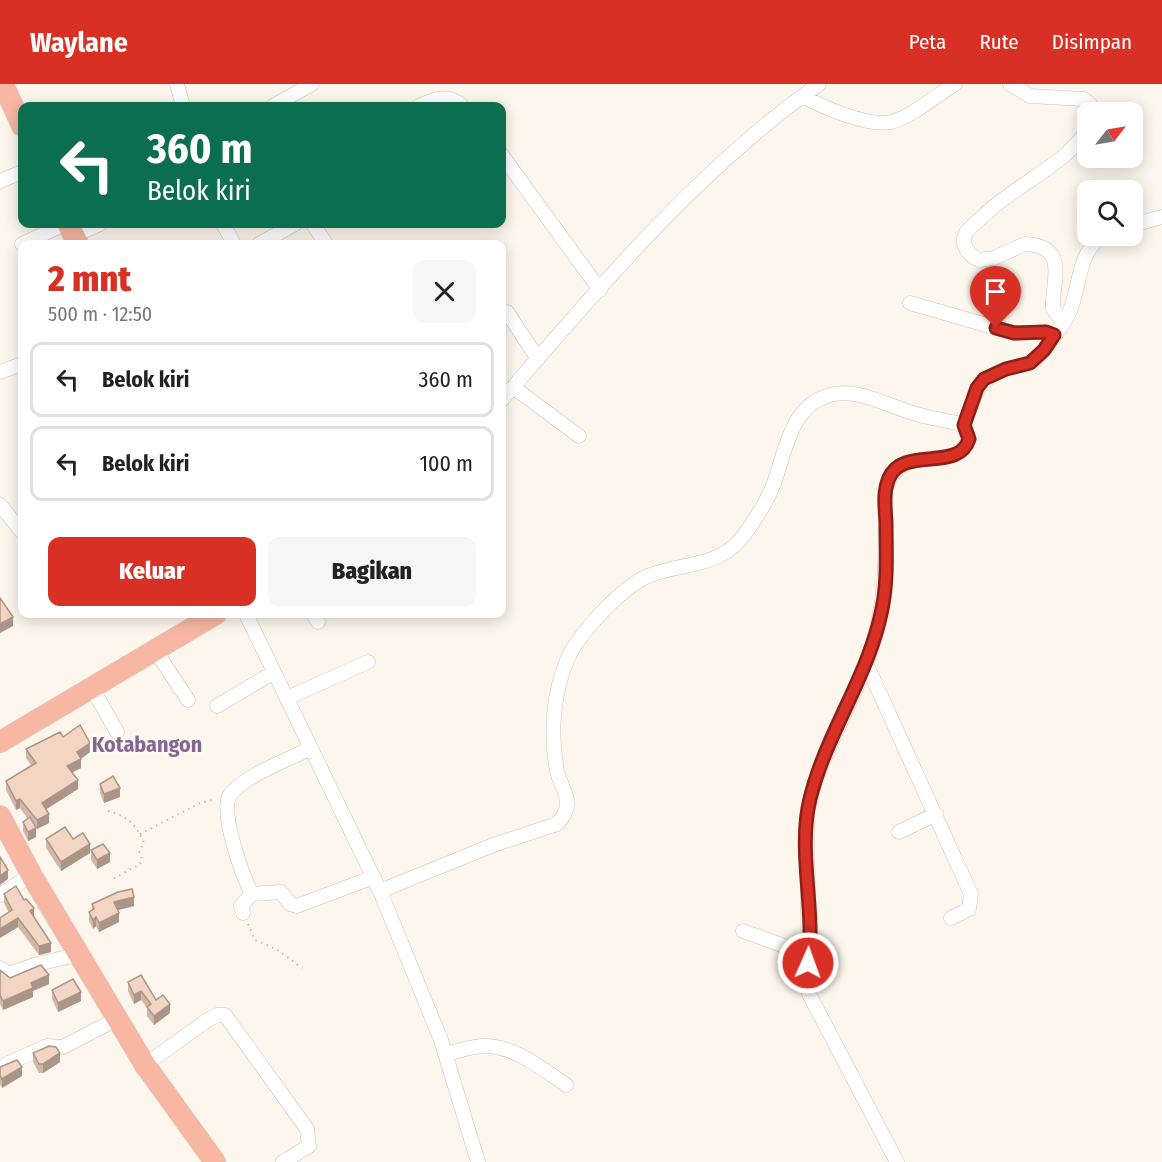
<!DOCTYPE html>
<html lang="id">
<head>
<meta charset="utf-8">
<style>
	body { margin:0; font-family:"Fira Sans Condensed",sans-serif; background:#f6f6f6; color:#222; height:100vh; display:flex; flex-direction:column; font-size:22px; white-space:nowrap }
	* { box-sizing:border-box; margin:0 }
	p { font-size:20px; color:#767676 }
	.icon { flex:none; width:33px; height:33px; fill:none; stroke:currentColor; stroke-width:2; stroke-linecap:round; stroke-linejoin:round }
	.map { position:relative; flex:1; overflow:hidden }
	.side { position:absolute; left:18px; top:156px; width:488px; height:378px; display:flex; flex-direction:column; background:#fff; border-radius:12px; box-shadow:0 3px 15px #0003 }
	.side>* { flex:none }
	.guide { position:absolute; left:18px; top:18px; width:488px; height:126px; border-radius:12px; box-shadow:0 3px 15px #0003; background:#0b6e4f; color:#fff; overflow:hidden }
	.needle { width:39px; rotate:59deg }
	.controls { position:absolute; left:1077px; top:18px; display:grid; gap:12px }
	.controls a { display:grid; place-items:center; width:66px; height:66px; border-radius:12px; background:#fff; box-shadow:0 3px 15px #0003; font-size:30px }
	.pin { position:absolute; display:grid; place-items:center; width:51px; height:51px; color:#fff; margin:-62px -26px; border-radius:50% 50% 50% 0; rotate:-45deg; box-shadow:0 0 6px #0007 }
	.pin .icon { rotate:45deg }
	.me { position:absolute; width:66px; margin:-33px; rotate:2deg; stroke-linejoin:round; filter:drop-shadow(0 0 4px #0008) }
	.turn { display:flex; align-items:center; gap:21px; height:126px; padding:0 30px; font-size:27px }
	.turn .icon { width:78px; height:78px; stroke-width:2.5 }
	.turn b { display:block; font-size:42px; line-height:51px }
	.round { display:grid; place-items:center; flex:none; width:63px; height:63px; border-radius:12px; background:#f6f6f6 }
	.summary { display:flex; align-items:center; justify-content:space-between; height:102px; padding:0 30px }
	h1 { font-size:36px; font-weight:800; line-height:45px; color:#d93025 }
	.action { display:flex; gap:12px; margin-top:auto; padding:12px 30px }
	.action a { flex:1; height:69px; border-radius:12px; background:#d93025; color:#fff; font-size:24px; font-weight:800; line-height:69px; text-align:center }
	.action a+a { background:#f6f6f6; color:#222 }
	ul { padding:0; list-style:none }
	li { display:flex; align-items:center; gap:18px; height:75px; margin:0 12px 9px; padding:0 18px; border:3px solid #e0e0e0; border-radius:12px }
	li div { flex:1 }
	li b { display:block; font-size:22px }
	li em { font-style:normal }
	header { display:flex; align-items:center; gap:36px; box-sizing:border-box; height:84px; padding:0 30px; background:#d93025; color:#fff }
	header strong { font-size:28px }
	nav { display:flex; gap:33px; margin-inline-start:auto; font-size:21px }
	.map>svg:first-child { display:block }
</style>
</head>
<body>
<header>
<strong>Waylane</strong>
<nav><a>Peta</a><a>Rute</a><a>Disimpan</a></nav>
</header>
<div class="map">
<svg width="1162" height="1078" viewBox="0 0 1162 1078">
	<rect width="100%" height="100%" fill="#fdf6ec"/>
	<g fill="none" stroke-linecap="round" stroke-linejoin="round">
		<g stroke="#d1beb0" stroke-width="15">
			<path id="minor" d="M177,0L183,22
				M1010,0L1030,12L1083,15L1090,20L1093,28
				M803,12C822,23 868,43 891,38C913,32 935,12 955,0
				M273,22L312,0
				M419,22C435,15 448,9 462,22
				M501,70L600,206
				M0,97L22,88
				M223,140L234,160
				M313,140L326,160
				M1132,141L1162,133
				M74,151L100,140
				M22,160L65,140
				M259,160L295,140
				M910,219L1014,249L1046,248L1054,251
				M507,228L538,275
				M1063,238L1053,225C1051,199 1071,162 1025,160L994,174L979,176C969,172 961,161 965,151C968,144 976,139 981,134C1014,101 1060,85 1088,46
				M0,288L22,280
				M513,303L579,352
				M501,317C598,205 697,86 819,0
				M964,341C973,315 977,295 1005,285C1014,282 1024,282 1032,277C1045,269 1055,251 1064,238C1082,211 1074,170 1103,152
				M0,421L22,448
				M246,530L380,807
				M313,530L318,538
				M155,566L188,616
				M866,579L971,810L969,825L951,834
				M92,604L117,648
				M287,614L368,578
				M217,622L274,588
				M899,748L936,730
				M252,810C243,793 219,727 230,711C243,692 290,675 311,664
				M252,810L281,808L290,820L297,822L374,793
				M0,811L22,797
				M243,829L241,822L252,810
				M743,847L809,871
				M0,884L9,890L34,881L67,873
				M446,970C457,967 470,963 482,962C512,960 543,985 566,1001
				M145,981L206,937L217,931H225L307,1045L309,1062L283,1078
				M0,983L47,962L63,963L107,940
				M478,1078L441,956L380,807L496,760L557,740C562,735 566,729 567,721C568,709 559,698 557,687C550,650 553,610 567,576C578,550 622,503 648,492C686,477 722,485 747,447C756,434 766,419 772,404C785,373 788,327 824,313C856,300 889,324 920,331C934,335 949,337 964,341L969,355L960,369C928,380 898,366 885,406C886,469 889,516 867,577C849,629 817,675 807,730L809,910L897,1078"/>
		</g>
		<g stroke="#dad1cd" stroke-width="22">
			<path id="highway" d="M3,0L22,42
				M68,140L78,160
				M0,658L216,530
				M0,732L32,792L145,981L215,1078"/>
		</g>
		<path stroke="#d9b8a5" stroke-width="2" stroke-dasharray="1.5 4.5" stroke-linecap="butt" d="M108,727C127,732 136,740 144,759L139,767L142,775L140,780L113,795
			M140,750L200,719L216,715
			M248,840L255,856L276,865L302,884"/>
		<use href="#minor" stroke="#fff" stroke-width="14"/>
		<use href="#highway" stroke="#f7b7a3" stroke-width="21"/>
	</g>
	<path fill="#d1b7a8" d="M63,653L90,668L81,675V684L72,688L78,705L46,725L49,739L37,745L36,743V753L28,757L23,747V738L28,735L20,724L16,726L6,706V697L31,681L26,674V665Z
		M100,700L120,713L104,719L100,709Z
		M46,755H73L90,769L61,787L46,764Z
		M91,766L110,778L97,785L91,776Z
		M4,810L24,816L34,833L51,868L39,871L18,843L0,854V834L9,829L4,819Z
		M92,820L134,822L118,826L119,838L99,848L96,842L93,845L89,837V828L92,826Z
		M0,886L10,894L49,900L33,907V913L3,926L0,920Z
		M128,898L156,916L170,929L154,941L147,932V924L141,916L134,920L128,907Z
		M52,906L81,917L58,928L52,915Z
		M33,969L60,978L43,989H39L33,978Z
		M0,983L22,992L2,1004L0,1000Z"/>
	<path fill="#aa9588" d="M13,533V542L0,549V540Z
		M90,659V668L79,676L81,675V684L67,691V682L77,668Z
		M78,696V705L42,728V719Z
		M120,704V713L104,719V710Z
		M20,715V724L16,726V717Z
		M49,730V739L37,745V736Z
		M36,744V753L28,757V748Z
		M90,760V769L61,787V778Z
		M110,769V778L97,785V776Z
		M8,786V795L0,801V792Z
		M134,813V822L114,827V818Z
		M34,824V833L30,827Z
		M119,829V838L99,848V839Z
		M96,833V842L93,845V836Z
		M18,834V843L0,854V845Z
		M51,859V868L39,871V862Z
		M49,891V900L33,907V913L3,926V917L31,899Z
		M141,907V916L134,920V911Z
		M81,908V917L58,928V919Z
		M170,920V929L154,941V932Z
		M60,969V978L43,989V980Z
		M22,983V992L2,1004V995Z"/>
	<path fill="#f3d5c3" stroke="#aa9588" stroke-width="1.5" d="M0,514L13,533L0,540Z
		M80,641L90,659L77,668L81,675L67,682L78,696L42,719L49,730L37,736L20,715L16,717L6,697L36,679L26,665L60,648L63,653Z
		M113,692L120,704L104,710L100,700Z
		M30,733L36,744L28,748L23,738Z
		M65,743L73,755L83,749L90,760L61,778L46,755Z
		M103,760L110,769L97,776L91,766Z
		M0,773L8,786L0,792Z
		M16,802L24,816L26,815L34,824L30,827L51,859L39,862L18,834L0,845V834L12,826L4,810Z
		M132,805L134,813L114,818L119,829L99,839L96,833L93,836L89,828L94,825L92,820L118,808Z
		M41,881L49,891L31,899L33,904L3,917L0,911V886L10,894Z
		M141,891L156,916L163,911L170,920L154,932L147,923L151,920L141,907L134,911L128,898Z
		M73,895L81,908L58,919L52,906Z
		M49,962L56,963L60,969L43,980H39L33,969Z
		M17,976L22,983L2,995L0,991V983Z"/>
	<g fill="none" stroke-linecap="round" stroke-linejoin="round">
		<g stroke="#8d1f18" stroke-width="15">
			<path id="route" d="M808,879C816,825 797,768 810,715C826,649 869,592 882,525C888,496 886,467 886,438C885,423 883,408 889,394C903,361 959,389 969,355L964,341L977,304L984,295L1006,285L1030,279L1044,266L1054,251L1046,248L1014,249L996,244"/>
		</g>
		<use href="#route" stroke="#d93025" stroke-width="10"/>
	</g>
	<g text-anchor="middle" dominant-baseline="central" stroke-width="6" stroke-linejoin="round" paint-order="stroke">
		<g font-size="22" font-weight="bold" fill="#846695" stroke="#fffaf3">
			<text x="147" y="660">Kotabangon</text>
		</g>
	</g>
</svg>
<div class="controls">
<a><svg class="needle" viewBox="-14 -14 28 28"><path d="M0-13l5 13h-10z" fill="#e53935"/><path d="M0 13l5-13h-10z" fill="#767676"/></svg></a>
<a><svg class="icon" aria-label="search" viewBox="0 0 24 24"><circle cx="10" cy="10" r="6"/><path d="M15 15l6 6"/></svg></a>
</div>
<div class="pin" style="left:996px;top:244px;background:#d93025"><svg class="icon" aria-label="arrive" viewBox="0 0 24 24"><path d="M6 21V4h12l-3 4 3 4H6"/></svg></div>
<svg class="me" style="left:808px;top:879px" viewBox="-20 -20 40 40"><circle r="17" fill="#d93025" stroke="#fff" stroke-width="3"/><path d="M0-11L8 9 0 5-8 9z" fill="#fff"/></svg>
<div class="guide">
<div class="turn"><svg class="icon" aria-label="left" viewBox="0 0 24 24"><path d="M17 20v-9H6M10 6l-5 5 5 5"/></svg><div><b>360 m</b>Belok kiri</div></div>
</div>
<section class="side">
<div class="summary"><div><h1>2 mnt</h1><p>500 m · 12:50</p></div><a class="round"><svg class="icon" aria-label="close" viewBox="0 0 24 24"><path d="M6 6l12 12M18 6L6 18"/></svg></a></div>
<ul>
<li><svg class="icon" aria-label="left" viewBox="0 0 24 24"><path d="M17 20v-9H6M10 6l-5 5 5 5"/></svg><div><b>Belok kiri</b></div><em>360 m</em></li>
<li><svg class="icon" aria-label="left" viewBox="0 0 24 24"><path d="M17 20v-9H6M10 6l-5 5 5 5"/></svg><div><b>Belok kiri</b></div><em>100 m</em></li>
</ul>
<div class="action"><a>Keluar</a><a>Bagikan</a></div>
</section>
</div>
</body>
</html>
